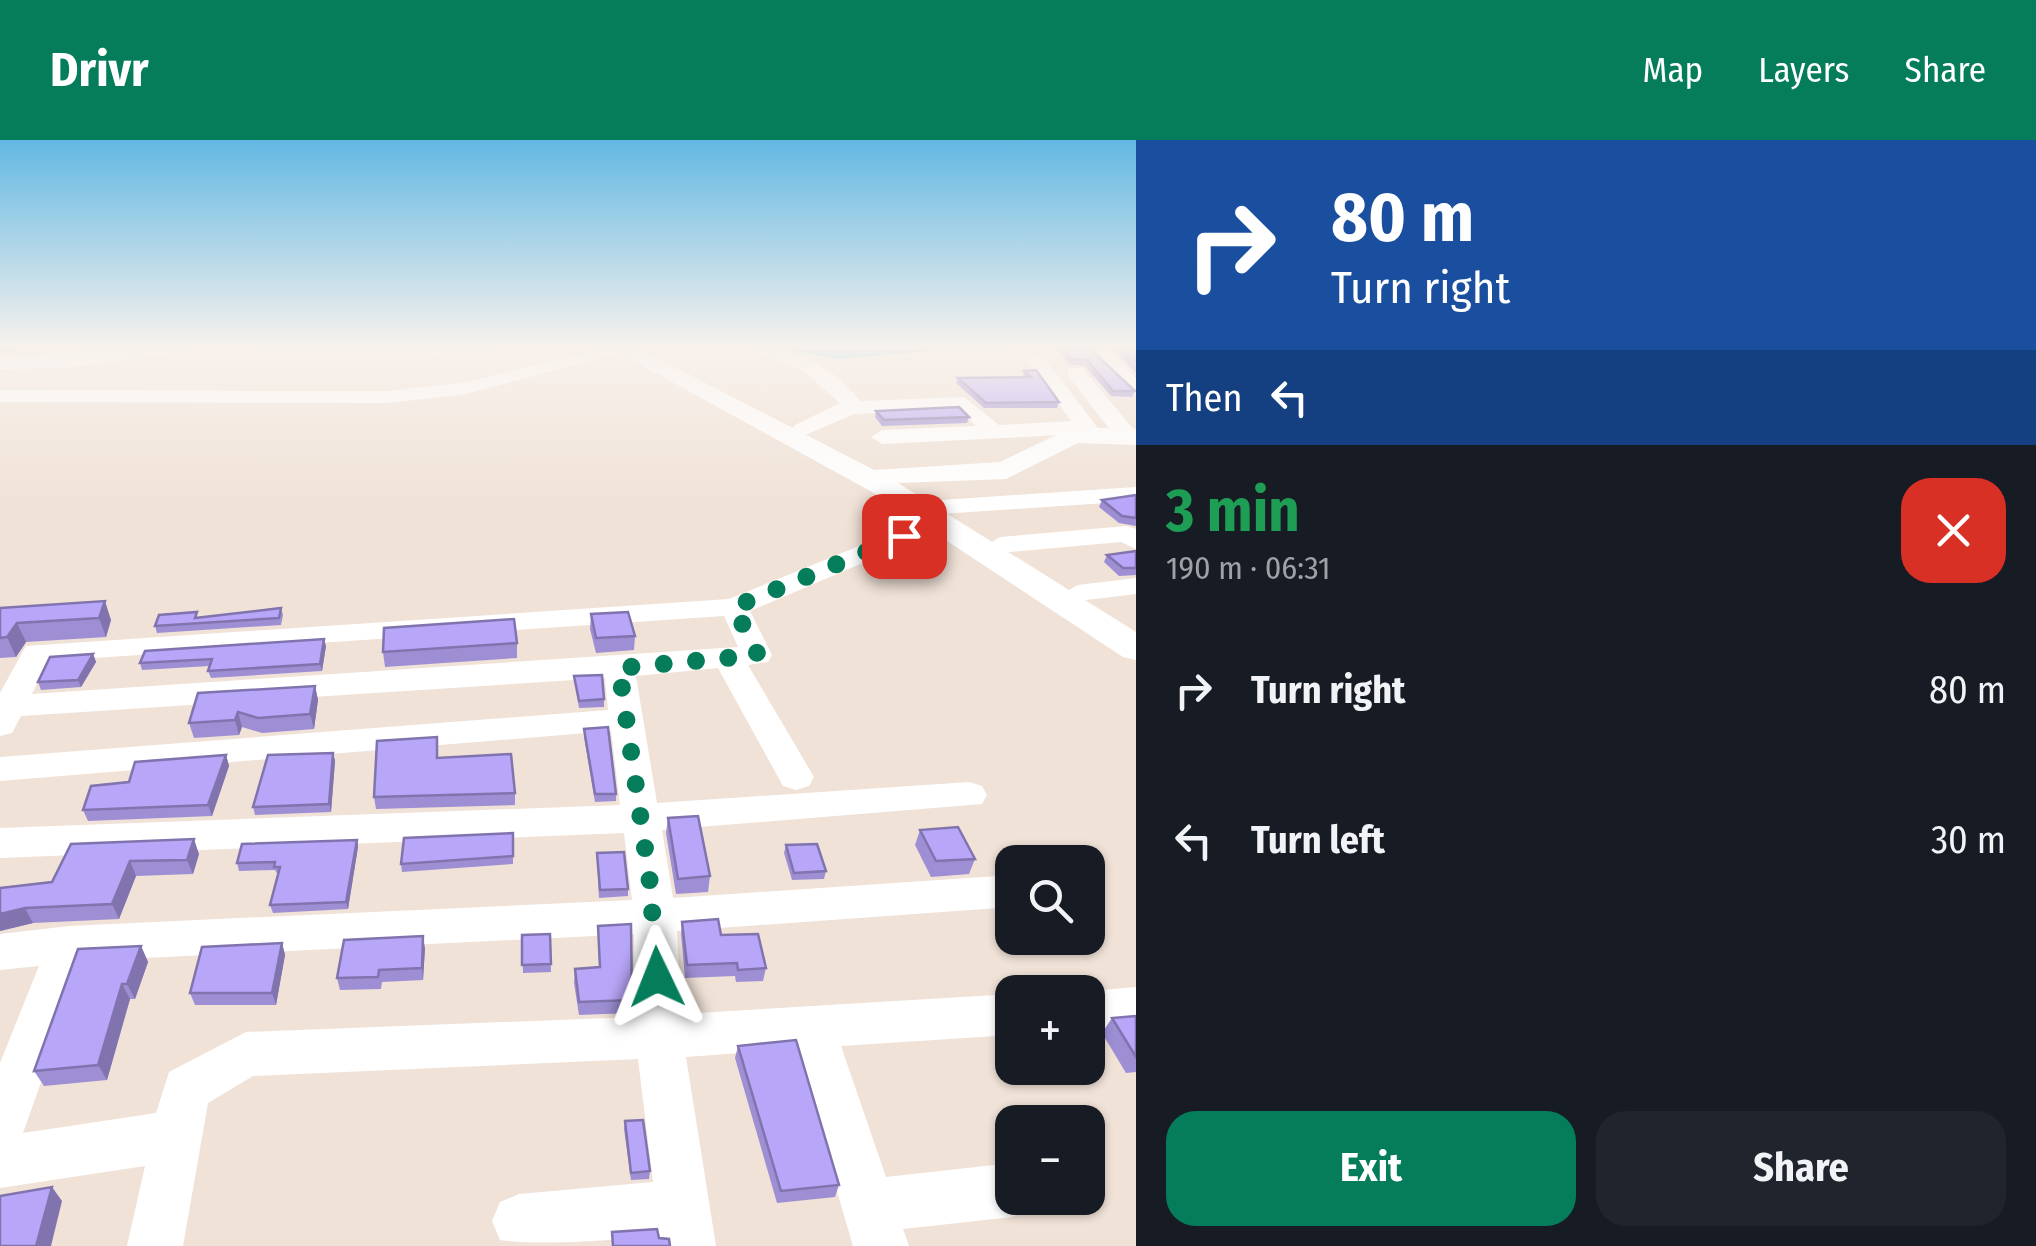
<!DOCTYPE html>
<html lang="en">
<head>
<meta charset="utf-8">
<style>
	body { margin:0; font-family:"Fira Sans Condensed",sans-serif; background:#20242c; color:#f1f3f6; height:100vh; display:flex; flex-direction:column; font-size:38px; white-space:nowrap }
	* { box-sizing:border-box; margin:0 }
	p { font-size:32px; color:#9ea1a6 }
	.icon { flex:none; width:55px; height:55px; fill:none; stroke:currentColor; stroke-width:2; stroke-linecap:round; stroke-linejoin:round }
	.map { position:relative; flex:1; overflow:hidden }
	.drawer { display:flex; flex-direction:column; background:#171b24; width:900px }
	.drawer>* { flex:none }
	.top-card { background:#1a4fa0; color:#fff; overflow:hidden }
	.tools { position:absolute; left:995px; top:705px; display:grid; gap:20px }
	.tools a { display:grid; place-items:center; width:110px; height:110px; border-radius:20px; background:#171b24; box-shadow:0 2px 8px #0004; font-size:50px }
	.pin { position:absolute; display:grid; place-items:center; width:85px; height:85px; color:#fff; margin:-42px; border-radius:20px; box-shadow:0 5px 15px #0006 }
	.me { position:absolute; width:110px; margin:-55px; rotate:358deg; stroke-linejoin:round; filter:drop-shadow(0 0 8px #0008) }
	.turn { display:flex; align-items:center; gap:35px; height:210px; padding:0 30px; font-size:45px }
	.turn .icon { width:130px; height:130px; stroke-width:2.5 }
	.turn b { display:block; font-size:70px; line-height:85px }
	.then { display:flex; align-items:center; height:95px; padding:0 30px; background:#0003; gap:20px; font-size:38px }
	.round { display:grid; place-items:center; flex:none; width:105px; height:105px; border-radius:30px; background:#20242c }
	.headline { display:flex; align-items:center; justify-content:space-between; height:170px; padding:0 30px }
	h1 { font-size:60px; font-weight:700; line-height:75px; color:#1e9e55 }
	.cta { display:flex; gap:20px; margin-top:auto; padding:20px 30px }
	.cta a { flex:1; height:115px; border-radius:30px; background:#057d5b; color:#fff; font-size:40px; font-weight:700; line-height:115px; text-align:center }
	.cta a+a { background:#20242c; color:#f1f3f6 }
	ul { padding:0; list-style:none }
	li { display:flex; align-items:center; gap:30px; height:150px; padding:0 30px }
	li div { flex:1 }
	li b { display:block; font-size:38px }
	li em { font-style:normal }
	header { display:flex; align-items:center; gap:60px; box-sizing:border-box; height:140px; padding:0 50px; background:#057d5b; color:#fff }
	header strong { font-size:48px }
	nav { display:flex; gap:55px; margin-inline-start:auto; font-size:35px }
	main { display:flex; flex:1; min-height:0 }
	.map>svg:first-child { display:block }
</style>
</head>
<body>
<header>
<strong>Drivr</strong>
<nav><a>Map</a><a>Layers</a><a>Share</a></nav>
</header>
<main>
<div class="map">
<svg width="1136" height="1106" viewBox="0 0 1136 1106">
	<rect width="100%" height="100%" fill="#f0e2d7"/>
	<path fill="#3dbddb" d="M774,208H968L839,219Z"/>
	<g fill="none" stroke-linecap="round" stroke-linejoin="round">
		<path fill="#fff" fill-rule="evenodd" d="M135,208H190L181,213L61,228L0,229V217Z
			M404,208H460L436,216Z
			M606,208L633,209L466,254L388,263L0,262V250L388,251L466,242Z
			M748,208C794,208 832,225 860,261L964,257L999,285L1071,281L1028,221L1037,215L1044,217L1103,295L1092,301L1080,294L882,304L871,297L882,290L976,286L959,269L854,274L803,296L792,290L795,285L840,263L802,230Z
			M1086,208H1105L1136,238V255Z
			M1068,228H1082L1135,291V301H1119L1068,236Z
			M1136,347V361L941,374L929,367L941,360Z
			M938,374L947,377L951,382L947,387L750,471L772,515L768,522L748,525L814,637L809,646L796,650L783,646L718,528L636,536L657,663L969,642L982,646L987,655L982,664L662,690L673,758L1012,735V767L677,791L681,874L1012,854V895L841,906L886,1037L1012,1023V1058H1036L1031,1069L1012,1077L903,1089L909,1106H853L795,909L686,917L716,1106H660L659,1096C615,1100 539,1106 500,1100L492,1081L500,1062L519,1054L653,1042L638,919L253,936L208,963L183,1106H127L145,1026L0,1048V923L39,826L0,830V794L69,786L632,760L624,693L0,718V688L620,665L611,591L0,641V617L608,570L605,538L21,576L12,593L0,596V553L26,506L729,459ZM724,476L738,507L32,554L48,521ZM634,794L635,877L246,892L169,932L156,973L23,993L84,821Z
			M1127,386L1136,389V409L1121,402L1000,413L987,405L1000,397Z
			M1136,438V454L1078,461L1064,453L1078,445Z
			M1136,847V887L1088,890V852H1080Z"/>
		<path fill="#fff" fill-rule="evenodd" d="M610,208H638L874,330L1000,322L1073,287L1136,289V305L1078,303L1006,339L898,343L1136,492V520L1123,517L874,353Z"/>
	</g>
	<path fill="#9e8fd5" d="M1056,208H1089L1135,251L1132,257L1111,256L1085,226L1069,224Z
		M1114,208H1136V233L1113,210Z
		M1024,231L1059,262L1057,268H984L956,243L958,238L1023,237Z
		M876,271L969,277L967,283L882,286L875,277Z
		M1136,355V386L1119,383L1099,367L1102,360Z
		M1136,411V435L1119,436L1104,422L1107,415Z
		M0,468L111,480L106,497L26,502L16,517L0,518Z
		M281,468L283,475L281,485L157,493L155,486L198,477Z
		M591,474L635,496L634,510L596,513L590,489Z
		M517,503V518L385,527L383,512Z
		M326,506L322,531L211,538L208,531L210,526L142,530L140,523Z
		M93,514L96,522L81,547L41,550L38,542Z
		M574,536L604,559V567L579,568Z
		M315,546L318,560L314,589L262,593L242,587L239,595L194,598L189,583Z
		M584,589L616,654V661L595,662L584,597Z
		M437,597L438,618L515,653V665L376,669L374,657Z
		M333,613L335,621L331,672L255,675L253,667Z
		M226,615L229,626L212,676L88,681L83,670L129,642Z
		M668,678L710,736L708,752L676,754L666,693Z
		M920,690L975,719L969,734L931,737L915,705Z
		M513,693V724L402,732L401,724Z
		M357,700L358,707L348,769L273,773L270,765L278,735L275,730L239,731L237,723Z
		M71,704L199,714L193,734L136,736L119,779L33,783L0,791L52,742Z
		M786,705L826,731L824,739L792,740L784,713Z
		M597,713L628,749V756L599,758Z
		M682,782L721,795L766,828L763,841L736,842L735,836L685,838L681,794Z
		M598,786L632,860L631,873L579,875L574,843L575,829L599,827Z
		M550,794L551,832L523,833L522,795Z
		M282,803L285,815L276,865H195L190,853Z
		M141,806L148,822L135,859H130L107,940L44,946L34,931Z
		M425,808L423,840L382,842L381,849L340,850L337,838Z
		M1136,876V932L1126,933L1102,893L1112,878Z
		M738,906L839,1045L835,1057L777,1063L735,918Z
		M625,981L650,1031L649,1039L631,1040L624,989Z"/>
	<path fill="#8174ae" d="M0,208H25L0,214Z
		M105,461L111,480L106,497L99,478Z
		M17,483L26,502L16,517L7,497Z
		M324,499L326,506L322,531L320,524Z
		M93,514L96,522L81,547L78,540Z
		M315,546L318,560L314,589L310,574Z
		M238,572L242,587L239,595L235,580Z
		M333,613L335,621L331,672L329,664Z
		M226,615L229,626L212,676L208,665Z
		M194,699L199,714L193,734L187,720Z
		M357,700L358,707L348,769L346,762Z
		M130,721L136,736L119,779L112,764Z
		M25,768L33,783L0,791V774Z
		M423,796L425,808L423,840L422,828Z
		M282,803L285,815L276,865L272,853Z
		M141,806L148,822L135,859L127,844Z
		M122,844L130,859L107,940L98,925Z
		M52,1047L62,1061L51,1106H36Z"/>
	<path fill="#b8a6f8" stroke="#8174ae" stroke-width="2.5" d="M1062,208H1089L1135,251H1113L1087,220L1071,219Z
		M1120,208H1136V223Z
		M1036,230L1059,262L986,263L958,238L1031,237L1024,231Z
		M959,267L969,277L884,280L876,271Z
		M1136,355V378L1122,376L1102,360Z
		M1136,411V428H1123L1107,415Z
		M105,461L99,478L17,483L7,497L0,498V468Z
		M281,468L279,478L155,486L159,475L197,472L195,478Z
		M628,472L635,496L596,498L591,474Z
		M514,479L517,503L383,512L384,488Z
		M324,499L320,524L208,531L212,519L140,523L145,511Z
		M93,514L78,540L38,542L50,517Z
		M602,535L604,559L579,561L574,536Z
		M315,546L310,574L258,578L238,572L235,580L189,583L198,553Z
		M608,587L616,654H595L584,589Z
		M437,597V618L511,614L515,653L374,657L377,601Z
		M333,613L329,664L253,667L268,615Z
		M226,615L208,665L83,670L91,646L129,642L135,622Z
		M698,676L710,736L678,739L668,678Z
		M958,687L975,719L936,721L920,690Z
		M513,693V716L401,724L404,698Z
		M194,699L187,720L130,721L112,764L25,768L0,774V748L52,742L71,704Z
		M357,700L346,762L270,765L280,727H274L275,722L237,723L242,704Z
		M817,704L826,731L794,733L786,705Z
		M624,712L628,749L600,750L597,713Z
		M718,779L721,795L758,794L766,828L738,830L737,823L687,825L682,782Z
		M631,784L632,860L579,862L575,829L600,827L598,786Z
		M550,794L551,824L522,825V795Z
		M423,796L422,828L379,830L378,837L337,838L344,800Z
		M282,803L272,853H190L202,807Z
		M141,806L127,844H122L98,925L34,931L78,809Z
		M1136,876V917L1112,878Z
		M796,900L839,1045L781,1051L738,906Z
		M643,980L650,1031L631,1033L625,981Z
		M52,1047L36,1106H0V1056Z
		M657,1089L659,1098L669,1099L670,1106H613L612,1092Z"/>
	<linearGradient id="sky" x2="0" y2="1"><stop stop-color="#63b8e3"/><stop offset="0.57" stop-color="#f8f2ed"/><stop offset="1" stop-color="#f8f2ed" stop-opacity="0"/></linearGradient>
	<rect width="1136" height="363" fill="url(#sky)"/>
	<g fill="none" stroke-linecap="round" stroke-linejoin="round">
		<path stroke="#057d5b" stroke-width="18" stroke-dasharray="0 32.4" d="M657,837L650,743L619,528L758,515L734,467L904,396"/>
	</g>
</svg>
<div class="tools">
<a><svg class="icon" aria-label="search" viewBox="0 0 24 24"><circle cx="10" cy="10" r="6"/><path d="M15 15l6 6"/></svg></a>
<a>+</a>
<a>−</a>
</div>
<div class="pin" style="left:904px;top:396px;background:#d93025"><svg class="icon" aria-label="arrive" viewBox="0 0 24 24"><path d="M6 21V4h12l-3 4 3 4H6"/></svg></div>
<svg class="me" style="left:657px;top:837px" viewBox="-20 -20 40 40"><path d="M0-17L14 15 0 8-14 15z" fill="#057d5b" stroke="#fff" stroke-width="4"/></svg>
</div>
<section class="drawer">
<div class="top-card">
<div class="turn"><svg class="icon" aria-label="right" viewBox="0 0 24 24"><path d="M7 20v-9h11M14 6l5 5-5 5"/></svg><div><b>80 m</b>Turn right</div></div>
<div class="then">Then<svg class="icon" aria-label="left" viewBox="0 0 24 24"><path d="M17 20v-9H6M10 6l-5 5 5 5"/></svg></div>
</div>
<div class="headline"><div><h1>3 min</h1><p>190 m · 06:31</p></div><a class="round" style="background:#d93025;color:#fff"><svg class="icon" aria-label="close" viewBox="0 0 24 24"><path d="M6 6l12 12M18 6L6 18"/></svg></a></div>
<ul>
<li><svg class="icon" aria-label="right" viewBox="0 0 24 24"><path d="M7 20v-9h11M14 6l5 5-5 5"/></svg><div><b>Turn right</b></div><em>80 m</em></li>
<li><svg class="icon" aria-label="left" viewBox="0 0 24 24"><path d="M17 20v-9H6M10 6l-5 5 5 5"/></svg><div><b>Turn left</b></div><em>30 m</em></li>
</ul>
<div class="cta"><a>Exit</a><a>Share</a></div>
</section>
</main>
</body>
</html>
